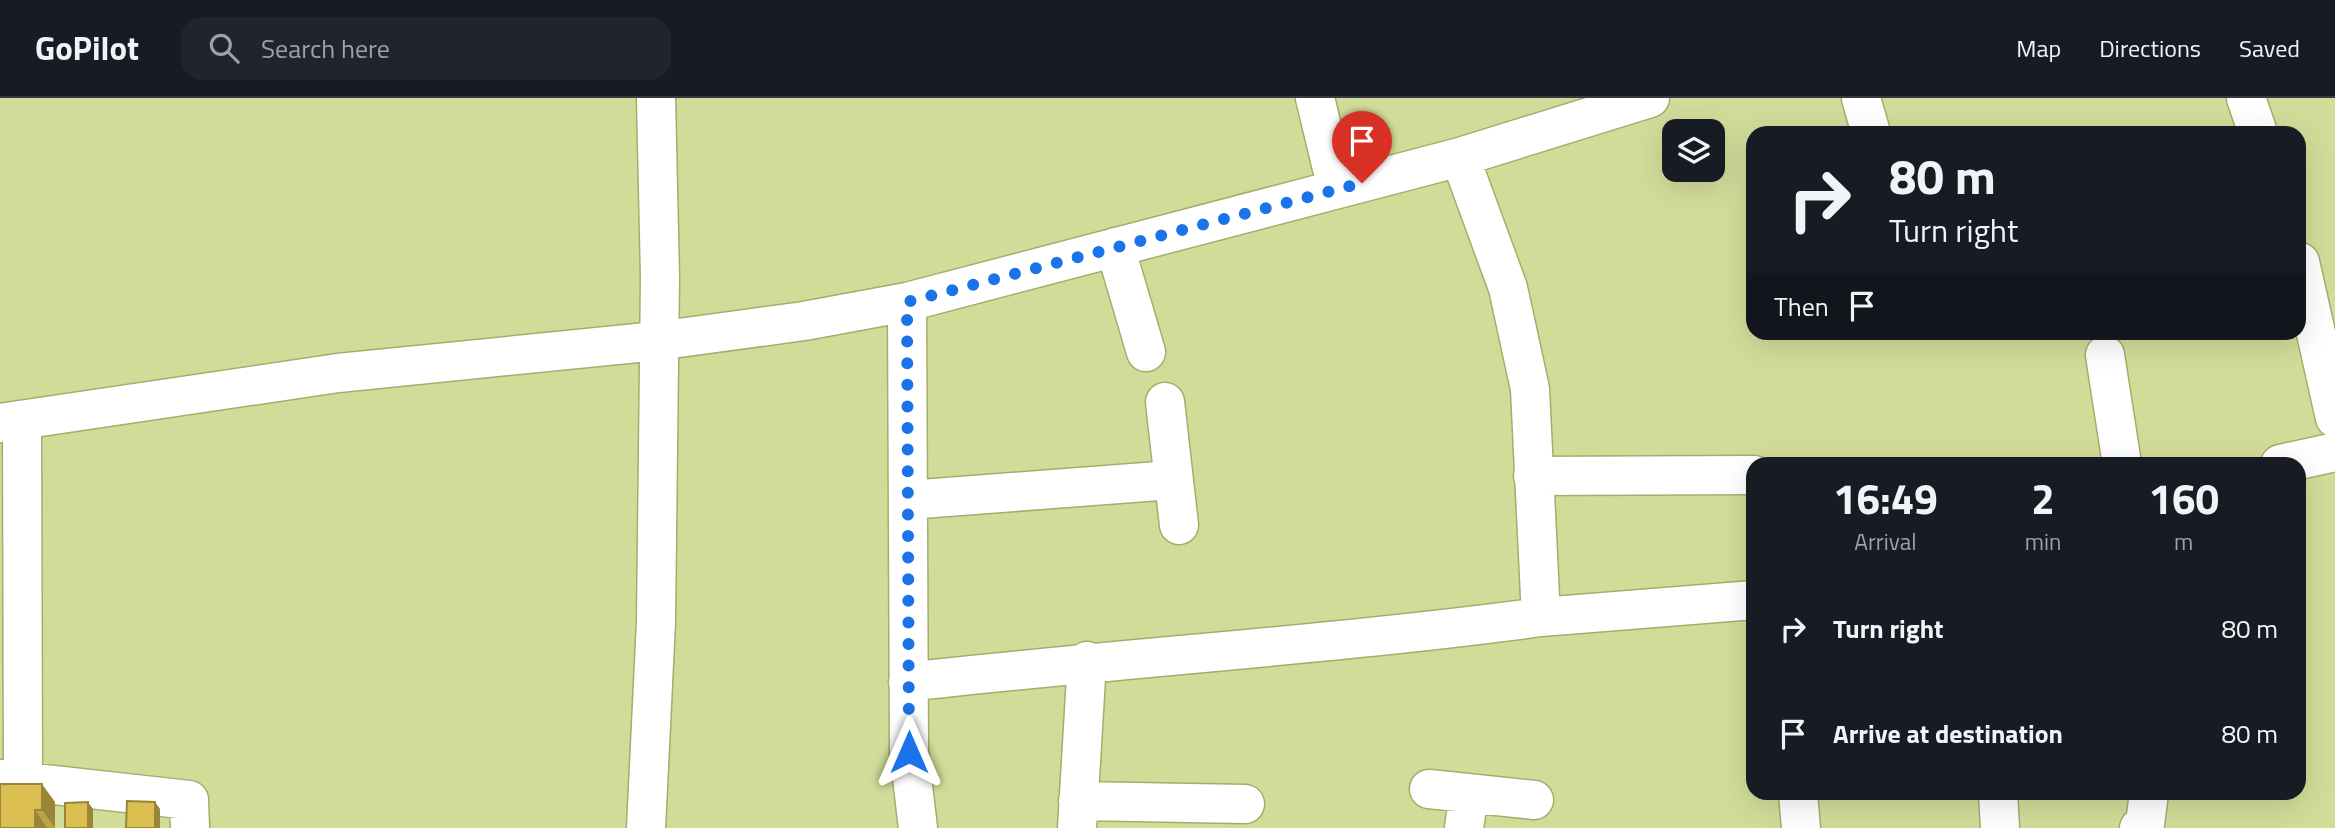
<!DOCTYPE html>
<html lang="en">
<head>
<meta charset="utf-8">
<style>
	body { margin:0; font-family:"Titillium Web",sans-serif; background:#20242c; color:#f1f3f6; height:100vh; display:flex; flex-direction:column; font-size:26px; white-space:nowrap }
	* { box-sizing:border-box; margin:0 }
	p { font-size:23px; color:#9ea1a6 }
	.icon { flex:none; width:38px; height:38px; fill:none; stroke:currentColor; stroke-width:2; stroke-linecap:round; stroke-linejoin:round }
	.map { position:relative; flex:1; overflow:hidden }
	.details { position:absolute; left:1746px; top:359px; width:560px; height:343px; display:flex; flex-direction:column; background:#171b24; border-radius:21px; box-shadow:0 7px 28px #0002 }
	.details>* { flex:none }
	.hud { position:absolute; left:1746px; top:28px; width:560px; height:214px; border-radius:21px; box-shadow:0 7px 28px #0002; background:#171b24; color:#f1f3f6; overflow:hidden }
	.controls { position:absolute; left:1662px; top:21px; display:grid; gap:14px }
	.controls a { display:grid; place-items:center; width:63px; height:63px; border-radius:14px; background:#171b24; box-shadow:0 7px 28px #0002; font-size:35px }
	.pin { position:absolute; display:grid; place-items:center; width:60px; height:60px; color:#fff; margin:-72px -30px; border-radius:50% 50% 50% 0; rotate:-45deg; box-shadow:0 0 7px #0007 }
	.pin .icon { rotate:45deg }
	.me { position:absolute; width:77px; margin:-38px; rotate:0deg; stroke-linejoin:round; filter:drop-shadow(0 0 5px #0008) }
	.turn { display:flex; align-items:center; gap:24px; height:147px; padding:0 28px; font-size:32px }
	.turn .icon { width:91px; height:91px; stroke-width:2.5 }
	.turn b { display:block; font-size:49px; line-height:60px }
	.then { display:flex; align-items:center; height:66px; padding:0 28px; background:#0003; gap:14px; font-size:26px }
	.eta { display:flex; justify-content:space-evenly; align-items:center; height:119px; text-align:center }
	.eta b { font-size:42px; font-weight:700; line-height:49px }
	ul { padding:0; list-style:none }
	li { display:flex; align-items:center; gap:21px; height:105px; padding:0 28px }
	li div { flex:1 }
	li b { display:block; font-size:26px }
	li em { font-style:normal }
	header { display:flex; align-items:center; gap:42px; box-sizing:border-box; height:98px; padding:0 35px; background:#171b24; border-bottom:2px solid #363941 }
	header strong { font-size:33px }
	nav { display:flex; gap:38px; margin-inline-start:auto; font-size:24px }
	.search { width:490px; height:63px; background:#20242c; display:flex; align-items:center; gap:18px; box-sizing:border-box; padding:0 24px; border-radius:21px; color:#9ea1a6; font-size:26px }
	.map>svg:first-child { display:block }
</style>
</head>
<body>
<header>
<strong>GoPilot</strong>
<div class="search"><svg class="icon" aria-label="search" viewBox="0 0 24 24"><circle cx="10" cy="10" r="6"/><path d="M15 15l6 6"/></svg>Search here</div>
<nav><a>Map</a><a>Directions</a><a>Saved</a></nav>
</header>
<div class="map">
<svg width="2335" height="730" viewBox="0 0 2335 730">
	<rect width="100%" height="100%" fill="#d2dc99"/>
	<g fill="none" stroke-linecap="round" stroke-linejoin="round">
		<g stroke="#a4ad6c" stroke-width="41">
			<path id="minor" d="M1315,0L1337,91
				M1861,0L1871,35
				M2246,0L2258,35
				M1115,149L1146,254
				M2300,164L2335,320
				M907,204L909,654L918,730
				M2105,257L2122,366
				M1165,304L1179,427
				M22,322L23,682
				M0,325L338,275L657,243L804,223L907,204L1460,59L1650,0
				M2280,366L2335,354
				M1533,378L1754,377
				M908,402L1172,382
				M1541,519L1754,502
				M908,584C1119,560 1331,547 1541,519L1530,291L1508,190L1460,59
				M0,681L189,702L190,730
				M1429,691L1534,702
				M1798,695L1801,730
				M1998,695L2000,730
				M1078,703L1245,706
				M646,730L656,524L660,179L656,0
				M1077,730L1087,563
				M1464,730L1469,695
				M2139,730L2145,726L2149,695"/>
		</g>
		<use href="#minor" stroke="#fff" stroke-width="38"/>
	</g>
	<path fill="#bca445" d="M0,686L55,704V730H0Z"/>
	<path fill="#998638" d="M42,686L55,704V730L42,712Z
		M88,704L93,711V730H88Z
		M155,704L160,711V730H155Z
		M35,712L47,730H35Z"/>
	<path fill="#dbbf50" stroke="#998638" stroke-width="2" d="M0,686H42V712H35V730H0Z
		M127,703L155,704V730H126Z
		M88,704V730H65V705Z"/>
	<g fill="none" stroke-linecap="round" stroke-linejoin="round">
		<path stroke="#1a73e8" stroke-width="12" stroke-dasharray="0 21.6" d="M909,654L907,204L1362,85"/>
	</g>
</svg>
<div class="controls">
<a><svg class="icon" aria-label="layers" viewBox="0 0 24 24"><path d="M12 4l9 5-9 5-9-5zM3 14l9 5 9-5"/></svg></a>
</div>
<div class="pin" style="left:1362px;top:85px;background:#d93025"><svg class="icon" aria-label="arrive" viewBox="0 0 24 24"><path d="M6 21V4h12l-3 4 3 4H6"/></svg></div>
<svg class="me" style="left:909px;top:654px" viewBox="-20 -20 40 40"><path d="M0-17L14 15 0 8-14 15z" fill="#1a73e8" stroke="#fff" stroke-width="4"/></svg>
<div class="hud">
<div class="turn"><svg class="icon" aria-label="right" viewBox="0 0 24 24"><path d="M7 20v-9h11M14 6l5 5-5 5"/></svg><div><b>80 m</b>Turn right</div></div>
<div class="then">Then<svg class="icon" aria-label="arrive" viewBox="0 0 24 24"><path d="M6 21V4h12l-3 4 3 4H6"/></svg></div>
</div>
<section class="details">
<div class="eta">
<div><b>16:49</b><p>Arrival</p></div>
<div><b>2</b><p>min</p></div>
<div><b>160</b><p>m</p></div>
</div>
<ul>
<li><svg class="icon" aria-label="right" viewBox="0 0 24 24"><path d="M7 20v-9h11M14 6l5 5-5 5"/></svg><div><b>Turn right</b></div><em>80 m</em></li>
<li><svg class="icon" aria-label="arrive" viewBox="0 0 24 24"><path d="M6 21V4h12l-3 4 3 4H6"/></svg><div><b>Arrive at destination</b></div><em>80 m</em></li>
</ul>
</section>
</div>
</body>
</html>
